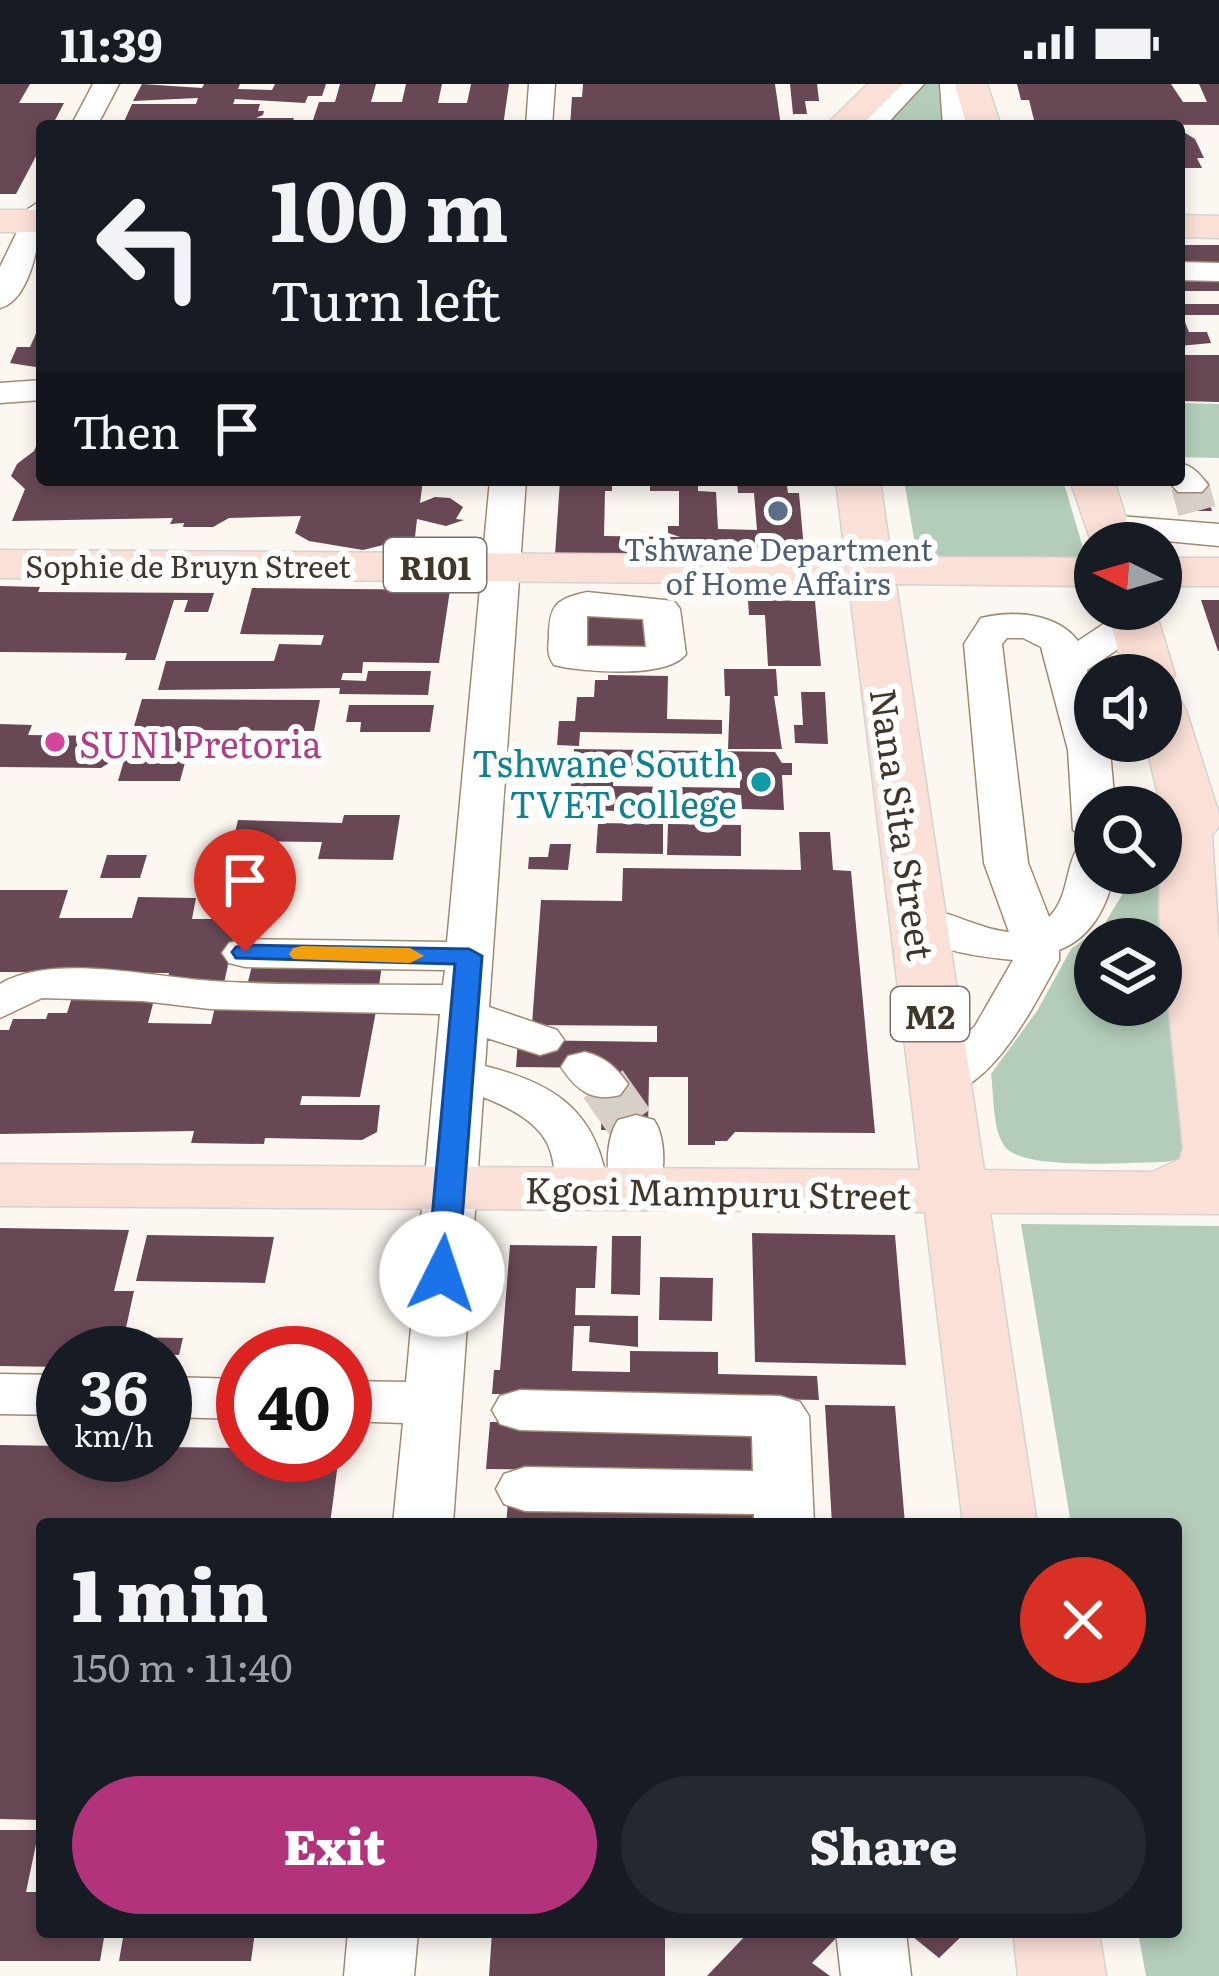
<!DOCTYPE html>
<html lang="en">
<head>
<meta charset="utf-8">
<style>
	body { margin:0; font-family:Literata,serif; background:#242831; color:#f1f3f6; height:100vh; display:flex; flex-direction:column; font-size:45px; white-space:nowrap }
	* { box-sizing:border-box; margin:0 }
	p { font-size:39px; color:#9ea1a6 }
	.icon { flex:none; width:66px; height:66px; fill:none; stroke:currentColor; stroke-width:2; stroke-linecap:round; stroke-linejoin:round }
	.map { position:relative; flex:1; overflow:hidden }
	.panel { position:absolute; left:36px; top:1434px; width:1146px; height:420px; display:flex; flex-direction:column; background:#171b24; border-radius:12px; box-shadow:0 6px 18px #0003 }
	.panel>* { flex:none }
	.hud { position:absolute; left:36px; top:36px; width:1149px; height:366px; border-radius:12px; box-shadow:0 6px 18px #0003; background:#171b24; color:#f1f3f6; overflow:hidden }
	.needle { width:78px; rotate:275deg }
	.controls { position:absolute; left:1074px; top:438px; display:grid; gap:24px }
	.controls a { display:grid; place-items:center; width:108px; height:108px; border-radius:50%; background:#171b24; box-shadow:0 6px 18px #0003; font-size:60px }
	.speed { position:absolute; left:36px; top:1242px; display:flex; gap:24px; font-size:60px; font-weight:700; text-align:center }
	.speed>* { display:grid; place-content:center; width:156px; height:156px; border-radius:50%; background:#171b24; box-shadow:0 6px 18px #0003; line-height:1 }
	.speed small { font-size:30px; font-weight:400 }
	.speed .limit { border:18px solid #d22; background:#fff; color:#111 }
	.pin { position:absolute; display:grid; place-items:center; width:102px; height:102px; color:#fff; margin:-123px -51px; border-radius:50% 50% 50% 0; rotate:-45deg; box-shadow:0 0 12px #0007 }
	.pin .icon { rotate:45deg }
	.me { position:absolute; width:132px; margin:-66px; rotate:4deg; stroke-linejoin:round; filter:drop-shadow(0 0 9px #0008) }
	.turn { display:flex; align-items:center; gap:42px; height:252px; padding:0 36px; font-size:54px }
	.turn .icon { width:156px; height:156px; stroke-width:2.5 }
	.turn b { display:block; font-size:84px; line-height:102px }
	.then { display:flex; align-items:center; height:114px; padding:0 36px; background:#0003; gap:24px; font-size:45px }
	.round { display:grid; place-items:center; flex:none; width:126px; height:126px; border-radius:63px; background:#242831 }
	.summary { display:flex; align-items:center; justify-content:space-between; height:204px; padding:0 36px }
	h1 { font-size:72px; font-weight:800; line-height:90px }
	.button { display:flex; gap:24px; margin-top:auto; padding:24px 36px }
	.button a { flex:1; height:138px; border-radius:72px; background:#b3327c; color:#fff; font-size:48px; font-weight:800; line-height:138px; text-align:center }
	.button a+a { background:#242831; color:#f1f3f6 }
	.status { display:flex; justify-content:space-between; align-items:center; height:84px; padding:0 60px; background:#171b24; direction:ltr }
	.status svg { height:33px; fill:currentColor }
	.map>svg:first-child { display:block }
</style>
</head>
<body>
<div class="status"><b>11:39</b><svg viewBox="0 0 49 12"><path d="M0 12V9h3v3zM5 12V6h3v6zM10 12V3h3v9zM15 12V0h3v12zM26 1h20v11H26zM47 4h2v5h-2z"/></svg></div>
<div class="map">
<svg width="1219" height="1892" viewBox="0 0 1219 1892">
	<rect width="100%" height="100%" fill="#fcf7f1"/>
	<path fill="#b4cdba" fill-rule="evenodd" d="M910,0H950L949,42H862Z
		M1179,319L1219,320V374L1179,373Z
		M904,396H1063L1086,474L917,472Z
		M1170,785L1184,1074L1166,1078C1133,1078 1027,1087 1006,1064C992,1048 994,1010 991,990L1037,927L1071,865L1105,839L1122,811L1127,789ZM1095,855H1161V921H1095Z
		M1021,1140L1219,1142V1892H1146L1138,1848H1176V1440H1071Z"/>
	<path fill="#694856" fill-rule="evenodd" d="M0,0H30L19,19H64L52,42H42V61L16,110H0Z
		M142,0L202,4L204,0H240L238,5L272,6L275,0H326L322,12H308L305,19L235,15L233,20H260L258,27H264L263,31L256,34H294L291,42H122L132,20H196L198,14L133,17Z
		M340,0H376L371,18H402L406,0H442L438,19H467L471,0H509L503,42H311L319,18H335Z
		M583,0H775L781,42H570L572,13H582Z
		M790,0H817L819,17H805L807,30H793Z
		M1017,0H1171L1183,18H1207L1199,0H1219V41L1035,40L1029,16H1021Z
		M1179,45L1195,55L1204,74H1197L1202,84H1179Z
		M1179,161H1219V179L1179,178Z
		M1179,192H1219V207H1179Z
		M1179,213L1182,220H1219V231H1182L1189,248H1207L1211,259L1179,262Z
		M42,236V284L10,279L17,263H30Z
		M1179,271H1219V318L1179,317Z
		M42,349V396H423L420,419L435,413L450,414L463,423L456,435L464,436L446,442L417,435L415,453L363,466L309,457L295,449L301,432L229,434L213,443H183L184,439L170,440L173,434L12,437L25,405L11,392L17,380L34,367Z
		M560,396H612V407H605L604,452L680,453L668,449V442H679V407H650V396H698V407L716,408L718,445L757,446L754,409H738L737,396H786L788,409H799L804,465H681L682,472L555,471Z
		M1176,401H1203L1212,427H1184Z
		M0,502L40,503L38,508L214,509L208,528H184L188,516H174L155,576H125L127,569L0,568Z
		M252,504L450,506L439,579L363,578L362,589H343L341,596L366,597L368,587H431L428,611L339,610L340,604L158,606L166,577H274L279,560L321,561L324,551L240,550Z
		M748,516L815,517L821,582H768L765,531H749Z
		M1201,516H1219V567H1218Z
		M586,528L652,530L651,568L582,567Z
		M724,585H776L778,612H774L782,665H728L730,612H725Z
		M608,591L668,592L667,635L722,636V650L580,648L579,662L557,661L559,637H575L577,613H594L595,596H608Z
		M801,608H825L828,660L795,659L794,641H803Z
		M142,615L320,616L314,647L194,646L180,697H118Z
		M349,621H434L430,648H360L361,638H346Z
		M0,640L32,641L28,651L111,652L107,665L114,664L109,679L101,684L0,683Z
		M574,665L775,668L782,679H792V691H782L784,726L742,725L741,711L728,710V729L569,726ZM614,687L687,694V687H740V704L613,702Z
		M344,731H400L393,776L318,775L322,758L233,757L238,736L342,739Z
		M598,739L663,740V770L596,769Z
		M668,740L741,741V772L667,771Z
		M799,748H830L833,786L851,787L875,1049L735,1048L727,1057H715V1061H688V993H649L648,1047L601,1046L604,984L516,983L518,956L657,958V942L532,941L541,816L622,817L623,784L801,786Z
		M550,760H571L568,786L528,785L529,773H548Z
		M107,771H147L140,794H100Z
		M0,806H68L59,834H132L138,813L196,814L192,835H238L224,899L167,898L169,889L0,888Z
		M254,873L383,875L378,908L246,906Z
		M74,907L156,908L148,939L211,940L217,914L378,916L360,1013L302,1012L300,1021H380L377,1048L362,1056L265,1054L264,1060L191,1059L194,1047L0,1050V946H9L13,935H46L48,929H67Z
		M0,1144L129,1146L114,1207H134L124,1253L183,1254L179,1271L63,1269V1283L0,1282Z
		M752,1149L895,1151L906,1281L755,1278Z
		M147,1151L274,1153L265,1199L136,1197Z
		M612,1152H641L640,1211L611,1210Z
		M510,1161L597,1162L595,1204H576L575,1231L638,1232V1263L589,1258L590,1242H574L572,1287L630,1288V1267L718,1268V1290L817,1292L819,1316L492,1310L494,1286H500Z
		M660,1193L713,1194L712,1237L659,1236Z
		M825,1321L895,1322L905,1440H832Z
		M490,1338L761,1342L763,1388L486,1385Z
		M0,1361L63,1362V1371H165V1363L243,1364V1371H339L330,1440H42V1736L0,1735Z
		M508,1419L774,1424V1440H506Z
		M0,1746H39L26,1808H42V1848H105L100,1877H0Z
		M124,1848H255L251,1877H119Z
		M492,1848H665V1892H489Z
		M749,1848H842L812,1879L830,1892H707Z
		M907,1848H966L939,1874Z"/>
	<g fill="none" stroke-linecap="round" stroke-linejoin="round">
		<path stroke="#d7d0c9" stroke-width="38" stroke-dasharray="38 18" stroke-linecap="butt" d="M1190,401L1197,427"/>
		<path stroke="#d7d0c9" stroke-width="48" stroke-dasharray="48 24" stroke-linecap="butt" d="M603,1000L636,1047"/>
		<g stroke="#a38a6f" stroke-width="3">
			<path id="minor" d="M93,0H119L97,42H71Z
				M529,0H555L552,42H526Z
				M897,0H924L885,42H857Z
				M940,0H966L969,42H943Z
				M42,116C42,145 33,216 0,224V183L28,125Z
				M1179,178L1219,179V197L1179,196Z
				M42,296V316L0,319V299Z
				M1179,379C1193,382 1199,389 1208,401L1202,408H1178L1167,396H1179Z
				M490,396H526L489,923L557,946L564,956L557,966L540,971L487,954L485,982C556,1000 598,1028 608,1105L600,1117L582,1122L564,1117C554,1101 556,1086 551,1069C543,1039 508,1023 483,1013L453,1440H393L403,1339L345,1337V1297L406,1298L440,930L210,925L143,917L42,914L0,934V900C52,869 151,893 211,897C288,902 366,900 443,901L445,886L245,883L229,879L222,869L229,859L245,855L447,858Z
				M1106,431L1219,440V462L1093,450L1088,442L1093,434Z
				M587,508L674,517L680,525L686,570C668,595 582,588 554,581C547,571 548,565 549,553C549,521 556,515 587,508ZM587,532L643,535L646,563L587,562Z
				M1134,525L1148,529L1153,537L1148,545L1087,586L1095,615V657H1107L1110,666L1115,723H1095V789H1114C1108,822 1091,854 1059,866V876C1034,921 984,1026 922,1010L914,999L975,942L1013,876C980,873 915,865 894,835L901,825C936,817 973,845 1009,848L984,779L964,560L981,534C1013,526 1057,529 1078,557L1120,529ZM1007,554H1023L1041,563L1068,666L1073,746L1089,757L1080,760C1064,783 1070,812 1049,833L1028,779L1002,560Z
				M585,968C605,973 616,983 628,1000L620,1011C592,1018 577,1007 561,983L568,972Z
				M636,1031L654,1036C667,1055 666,1098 653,1118L635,1123L617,1118C604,1098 605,1055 618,1036Z
				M0,1290L63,1291V1331L0,1330Z
				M165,1293L243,1295V1335L165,1333Z
				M520,1306L780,1312L800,1318L809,1332L814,1440H754V1430L525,1427L504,1420L496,1405L504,1390L525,1383L753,1387L752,1352L520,1346L500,1340L492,1326L500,1312Z
				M348,1848H418L414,1892H344Z
				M836,1848H906L911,1892H841Z"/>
		</g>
		<g stroke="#d5d3d0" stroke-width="3">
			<path id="major" d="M868,0H903L861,42H825Z
				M955,0H987L1001,42H967Z
				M0,126H42V148H0Z
				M1179,131L1219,132V154L1179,153Z
				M836,396H880L891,473L1095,474V502L896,500L984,1086L1152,1088L1180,1075L1183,1064L1159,832L1161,723L1145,657H1161V611L1179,615L1186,626L1219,730V743L1212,751L1219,859V1130L990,1129L1037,1440H963L925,1128L0,1122V1080L920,1086L849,500L0,494V466L845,472Z
				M1070,396H1114L1134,459H1095V469Z
				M1161,474H1219V502H1161Z
				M1107,525H1155L1175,591L1168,602L1161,603V591H1125Z
				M1013,1848H1099L1106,1892H1018Z"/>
		</g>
		<use href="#minor" fill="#fff" fill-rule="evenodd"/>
		<use href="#major" fill="#fae0d6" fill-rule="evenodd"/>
	</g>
	<path fill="#1a73e8" stroke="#114b97" stroke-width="3" d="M245,861L469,865L482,872L458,1190L453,1197H432L427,1190L455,880L236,874L232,868L236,863Z"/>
	<path fill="#f59e0b" d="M302,862L410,864L424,872L410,879L293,875L289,870L293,864Z"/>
	<circle fill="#5c6f8a" stroke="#fff" stroke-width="4.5" cx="778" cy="427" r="12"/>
	<circle fill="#d1479c" stroke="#fff" stroke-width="4.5" cx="55" cy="658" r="12"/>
	<circle fill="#0f9aa8" stroke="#fff" stroke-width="4.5" cx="761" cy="698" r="12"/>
	<g text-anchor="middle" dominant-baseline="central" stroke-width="12" stroke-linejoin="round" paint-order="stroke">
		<g font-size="30" fill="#4e5e75" stroke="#fff">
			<text x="778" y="464">Tshwane Department<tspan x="778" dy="34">of Home Affairs</tspan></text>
		</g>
		<g font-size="30" fill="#41362a" stroke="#fff">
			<text x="188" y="481">Sophie de Bruyn Street</text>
		</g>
		<g fill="#fff" stroke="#7a726a" stroke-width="3">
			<rect x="384" y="454" width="102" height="54" rx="9"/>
			<rect x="891" y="903" width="78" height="54" rx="9"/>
		</g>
		<g font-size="33" font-weight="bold" fill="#41362a">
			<text x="435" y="481">R101</text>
			<text x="930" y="930">M2</text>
		</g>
		<g font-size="36" fill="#b23c85" stroke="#fff" text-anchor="start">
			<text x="79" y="658">SUN1 Pretoria</text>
		</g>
		<g font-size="36" fill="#0d838f" stroke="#fff" text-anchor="end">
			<text x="737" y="677">Tshwane South<tspan x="737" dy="41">TVET college</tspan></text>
		</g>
		<g font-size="36" fill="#41362a" stroke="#fff">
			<text transform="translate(904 740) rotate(82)">Nana Sita Street</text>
			<text transform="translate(718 1107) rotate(1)">Kgosi Mampuru Street</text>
		</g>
	</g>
</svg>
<div class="controls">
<a><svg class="needle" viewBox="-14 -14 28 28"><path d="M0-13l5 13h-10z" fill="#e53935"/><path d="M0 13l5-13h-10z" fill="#9ea1a6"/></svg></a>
<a><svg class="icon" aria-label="sound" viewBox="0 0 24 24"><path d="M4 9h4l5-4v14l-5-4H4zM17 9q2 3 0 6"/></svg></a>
<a><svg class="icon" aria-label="search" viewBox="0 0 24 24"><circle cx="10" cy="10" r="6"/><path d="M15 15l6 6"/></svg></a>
<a><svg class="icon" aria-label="layers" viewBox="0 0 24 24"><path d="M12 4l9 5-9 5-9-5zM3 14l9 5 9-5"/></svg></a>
</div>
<div class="speed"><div>36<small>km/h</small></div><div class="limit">40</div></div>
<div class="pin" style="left:245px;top:868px;background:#d93025"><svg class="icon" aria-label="arrive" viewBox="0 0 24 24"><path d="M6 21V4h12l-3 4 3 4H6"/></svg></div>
<svg class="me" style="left:442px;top:1190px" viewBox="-20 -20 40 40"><circle r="19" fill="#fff"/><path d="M0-13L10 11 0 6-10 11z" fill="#1a73e8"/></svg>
<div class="hud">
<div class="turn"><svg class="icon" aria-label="left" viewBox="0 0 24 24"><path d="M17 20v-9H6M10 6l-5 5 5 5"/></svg><div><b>100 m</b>Turn left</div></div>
<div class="then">Then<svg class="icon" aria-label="arrive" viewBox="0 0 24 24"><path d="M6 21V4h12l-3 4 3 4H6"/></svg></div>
</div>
<section class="panel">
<div class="summary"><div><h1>1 min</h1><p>150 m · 11:40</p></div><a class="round" style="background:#d93025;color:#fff"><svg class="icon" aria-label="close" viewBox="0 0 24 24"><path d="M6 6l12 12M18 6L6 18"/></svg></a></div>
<div class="button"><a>Exit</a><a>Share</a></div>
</section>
</div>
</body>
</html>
